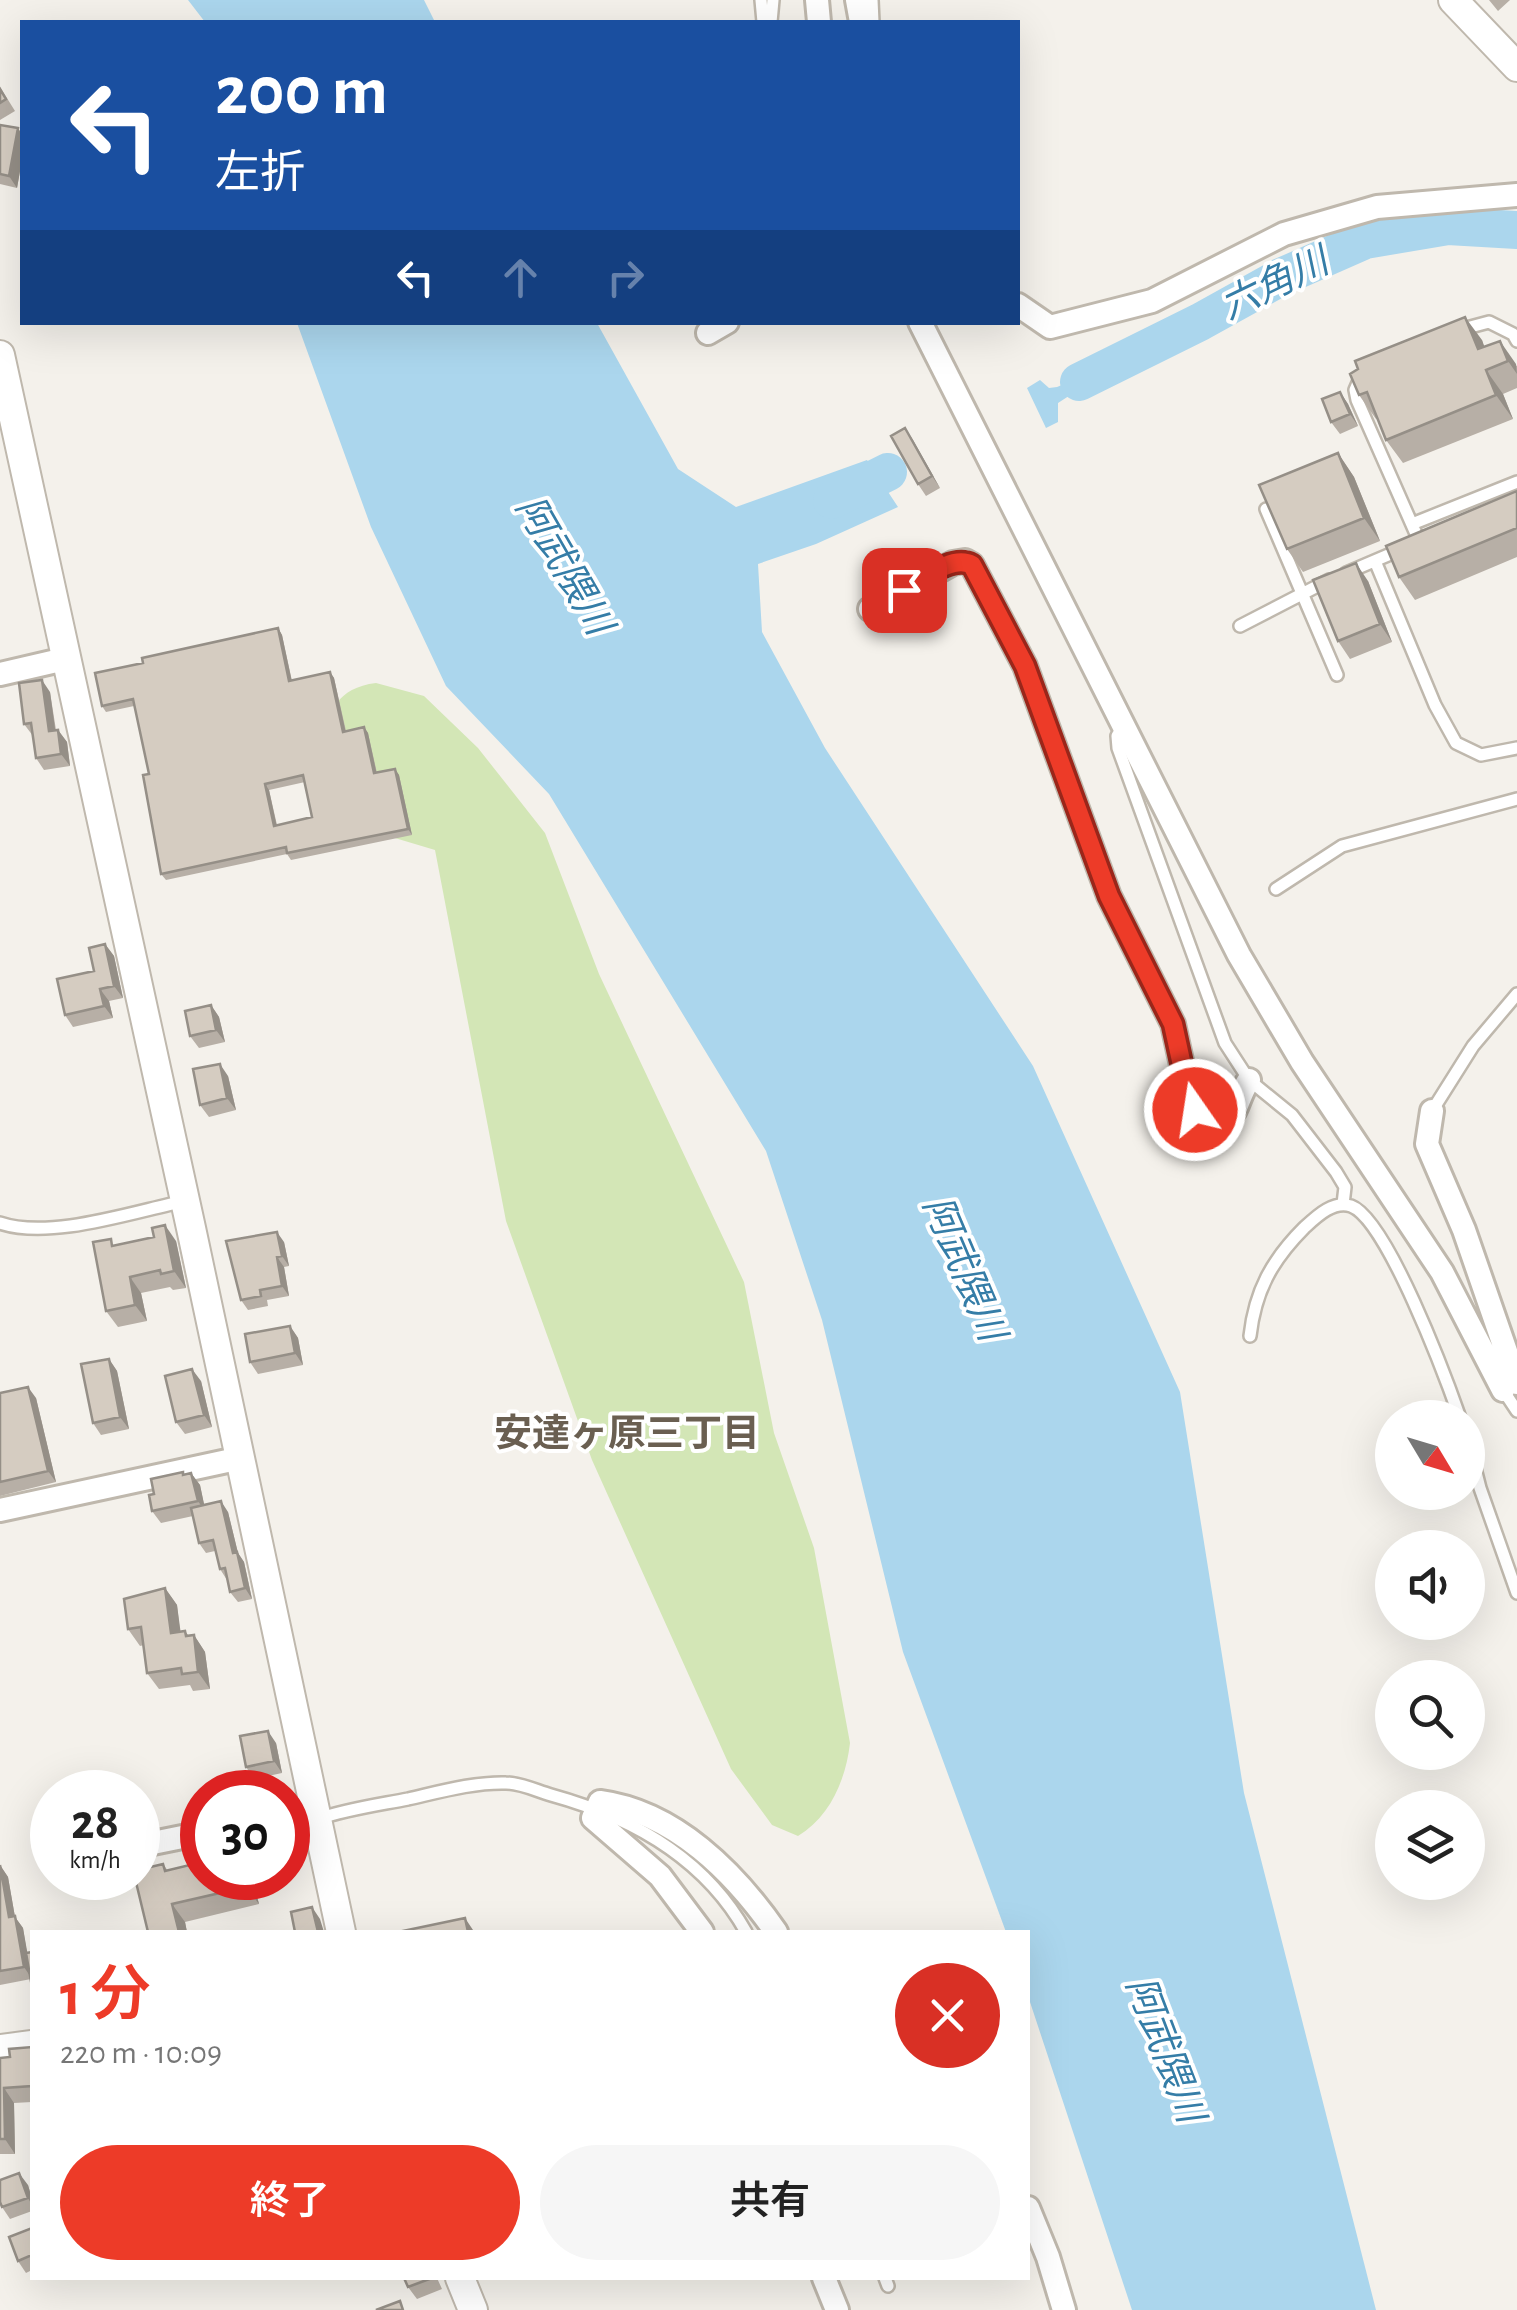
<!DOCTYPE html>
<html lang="ja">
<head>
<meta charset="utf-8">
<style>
	body { margin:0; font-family:"Alegreya Sans","Noto Sans JP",sans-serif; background:#f6f6f6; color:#222; height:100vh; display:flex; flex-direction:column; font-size:38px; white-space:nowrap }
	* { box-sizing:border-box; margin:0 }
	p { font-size:32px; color:#767676 }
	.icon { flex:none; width:55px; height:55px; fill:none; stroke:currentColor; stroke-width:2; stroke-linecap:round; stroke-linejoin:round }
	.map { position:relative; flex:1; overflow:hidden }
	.drawer { position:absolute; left:30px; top:1930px; width:1000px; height:350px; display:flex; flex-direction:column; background:#fff; border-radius:0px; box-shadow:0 10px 40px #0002 }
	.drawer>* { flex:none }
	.banner { position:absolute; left:20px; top:20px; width:1000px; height:305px; border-radius:0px; box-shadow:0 10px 40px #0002; background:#1a4fa0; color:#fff; overflow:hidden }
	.needle { width:65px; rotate:128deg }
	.fabs { position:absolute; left:1375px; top:1400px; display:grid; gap:20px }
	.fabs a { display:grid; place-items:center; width:110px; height:110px; border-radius:50%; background:#fff; box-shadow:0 10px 40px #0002; font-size:50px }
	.speed { position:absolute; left:30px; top:1770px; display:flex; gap:20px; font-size:50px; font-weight:700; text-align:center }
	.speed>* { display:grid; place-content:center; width:130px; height:130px; border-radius:50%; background:#fff; box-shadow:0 10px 40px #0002; line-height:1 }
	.speed small { font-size:25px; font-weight:400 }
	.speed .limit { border:15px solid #d22; background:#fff; color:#111 }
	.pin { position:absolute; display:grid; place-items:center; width:85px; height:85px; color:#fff; margin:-42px; border-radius:20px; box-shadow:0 5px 15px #0006 }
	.me { position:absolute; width:110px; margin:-55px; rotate:347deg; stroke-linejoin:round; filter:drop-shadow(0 0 8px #0008) }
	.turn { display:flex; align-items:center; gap:35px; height:210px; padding:0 30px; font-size:45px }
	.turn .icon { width:130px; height:130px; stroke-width:2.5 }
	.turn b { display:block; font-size:70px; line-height:85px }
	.lanes { display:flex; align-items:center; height:95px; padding:0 30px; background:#0003; justify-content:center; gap:50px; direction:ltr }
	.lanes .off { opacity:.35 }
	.round { display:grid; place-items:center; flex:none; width:105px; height:105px; border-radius:52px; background:#f6f6f6 }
	.headline { display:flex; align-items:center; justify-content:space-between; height:170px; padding:0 30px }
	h1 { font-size:60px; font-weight:600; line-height:75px; color:#ed3b28 }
	.action { display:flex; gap:20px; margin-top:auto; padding:20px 30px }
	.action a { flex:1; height:115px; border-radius:60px; background:#ed3b28; color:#fff; font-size:40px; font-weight:600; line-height:115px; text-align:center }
	.action a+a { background:#f6f6f6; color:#222 }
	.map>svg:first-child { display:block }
</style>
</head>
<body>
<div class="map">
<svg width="1517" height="2310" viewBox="0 0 1517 2310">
	<rect width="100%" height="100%" fill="#f4f1eb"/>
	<path fill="#d3e6b6" d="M376,683L424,696L478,748L545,833L599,974L744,1282L774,1433L814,1548L850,1743C846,1779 830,1817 798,1836L772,1825L731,1769L592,1460L506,1221L435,850L338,821C331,770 303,692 376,683Z"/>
	<path fill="#abd6ed" d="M188,0H424L435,22H205Z
		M297,323H597L678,469L736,507L867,460L898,507L816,544L758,564L762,632L825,748L1033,1066L1180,1392L1244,1793L1376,2310H1132L1028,1996V1932H1006L903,1652L822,1320L766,1151L549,794L446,686L371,527Z
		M1126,359L1058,403V422L1046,428L1027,388L1040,380L1049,388L1057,387Z"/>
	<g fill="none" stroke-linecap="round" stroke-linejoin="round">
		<path stroke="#abd6ed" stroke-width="38" d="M1079,382L1200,322L1281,277L1365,240L1448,226L1517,230
			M832,500L888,472"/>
		<g stroke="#bfb8ad" stroke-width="16">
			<path id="service" d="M761,0L763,22
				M872,0L873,22
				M771,22L773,0
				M1459,330L1489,322L1513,334L1517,341
				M1266,509L1337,675
				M1412,524L1517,482
				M1375,561L1435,705L1456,743L1481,755L1517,748
				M1346,573L1414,544L1417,536L1357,400L1355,390L1361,376
				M1240,626L1329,580
				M1122,728L1117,736L1118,748L1225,1043L1249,1080L1292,1115L1336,1172L1345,1187L1343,1204
				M1276,889L1342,846L1517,799
				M1432,1111L1473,1046L1517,994
				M0,1223C50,1240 132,1212 185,1201
				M1250,1336C1255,1291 1272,1260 1304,1228C1316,1217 1333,1200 1351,1206C1387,1219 1446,1378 1460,1418
				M1503,1390L1517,1411
				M1468,1441L1480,1488L1517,1593
				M318,1819C347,1809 377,1805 408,1799C439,1792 474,1782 506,1783C521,1783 537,1791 551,1795C631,1817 704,1857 746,1932
				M885,2278L888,2286"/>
		</g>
		<g stroke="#bfb8ad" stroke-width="28">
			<path id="minor" d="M817,0L819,22
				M857,0L861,22
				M1018,305L1050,327L1152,301L1284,234L1377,207L1517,195
				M920,322L1239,955L1302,1062L1442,1272L1503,1390
				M708,333L727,322
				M870,609L953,563L965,561L972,565L1025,666L1109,896L1173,1024L1190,1102L1204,1120L1217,1127C1239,1118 1236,1098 1249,1080
				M0,674L65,659
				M1432,1111L1427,1144L1464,1230L1517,1383
				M0,1510L241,1458
				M288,1823L318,1819
				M138,1846L202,1833
				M702,1932L660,1876L593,1818L600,1802C675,1812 735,1873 776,1932
				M1028,2208L1048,2257L1064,2310
				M824,2278L837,2310"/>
		</g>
		<g stroke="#bfb8ad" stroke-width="32">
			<path id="tertiary" d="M1453,0L1517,67
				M0,355L191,1228L341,1932
				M0,2049L32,2045
				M460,2278L473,2310"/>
		</g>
		<use href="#service" stroke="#fff" stroke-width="11"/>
		<use href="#minor" stroke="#fff" stroke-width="22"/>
		<use href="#tertiary" stroke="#fff" stroke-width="28"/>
	</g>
	<path fill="#b7afa6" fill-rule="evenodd" d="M1489,0H1510L1498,11Z
		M0,87L15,111L0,120Z
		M0,125L18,128L22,135V160L17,188L0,184Z
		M1482,340L1484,347L1517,366V388L1503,394L1513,419L1403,463L1386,440L1377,418L1376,419L1359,395Z
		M1340,392L1348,404L1358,426L1340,434L1331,422Z
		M905,428L940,488L926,496L918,484Z
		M1338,453L1354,477L1380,541L1303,572L1287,549Z
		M1517,491V557L1415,600L1399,577Z
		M1368,581L1392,642L1350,659L1338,641Z
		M278,628L282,635L292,681L330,672L334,678L346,731L364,727L368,733L377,773L395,769L399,775L412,835L291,860L287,854L166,880L161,874L149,774L134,706L106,712L102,706L143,663ZM305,782L312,817L277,825L269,790Z
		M50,692L56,730H58L67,742L70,766L44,770L36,758L33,736L24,724Z
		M105,944L114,956L123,998L109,1001L113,1018L73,1027L65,1015L94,971Z
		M211,1005L219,1017L225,1042L199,1048L190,1036Z
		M228,1076L236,1110L209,1117L200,1105Z
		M176,1241L186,1288L173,1290L170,1287L141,1293L147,1321L118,1327L106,1311L115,1245Z
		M284,1242L289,1266L284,1267L289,1296L267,1300L268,1306L248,1310L241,1300Z
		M290,1326L298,1338L303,1365L258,1374L250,1362Z
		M109,1359L117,1371L129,1429L101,1435L93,1423Z
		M201,1381L212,1427L185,1434L176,1422Z
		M0,1393L36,1398L56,1482L0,1496Z
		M191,1473L200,1485L204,1505L228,1512L238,1553L244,1562L252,1599L238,1602L230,1592L227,1580L220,1569L215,1551L206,1553L199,1543L193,1516L161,1523L152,1511L154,1494L184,1475Z
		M165,1588L177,1605L180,1632L188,1635H194L205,1652L210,1689L193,1691L190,1685L159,1689L147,1673L144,1645L140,1646L128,1629Z
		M276,1743L282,1773L254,1779L246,1767Z
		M163,1864L168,1871L202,1878H252L259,1904L185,1922L187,1932H148Z
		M0,1865L8,1877L15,1917L23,1928L31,1979L0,1985Z
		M32,2047V2102L14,2103L15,2154H0V2058L10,2057Z
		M28,2185L32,2199V2211L10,2219L2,2207Z
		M32,2228V2270L26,2273L18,2261Z
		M404,2278H437L442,2289L417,2299L408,2287Z"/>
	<path fill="#958f87" d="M18,128L22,135V160L17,188L9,176Z
		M1465,317L1482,340L1492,368L1478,349Z
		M1500,341L1516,364L1517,374L1508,361Z
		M1486,370L1503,394L1513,419L1496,395Z
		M1340,392L1348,404L1358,426L1350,414Z
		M905,428L913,440L940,488L932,476Z
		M1338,453L1354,477L1380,541L1364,518Z
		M1356,563L1368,581L1392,642L1380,624Z
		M278,628L282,635L293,687L289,681Z
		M330,672L334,678L347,738L343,732Z
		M42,680L50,692L57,743L49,731Z
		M364,727L368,733L378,780L374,773Z
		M58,730L67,742L70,766L61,754Z
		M395,769L399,775L412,835L408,829Z
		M265,784L269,790L278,832L274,826Z
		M105,944L114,956L123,998L114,986Z
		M100,989L109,1001L113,1018L104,1006Z
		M211,1005L219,1017L225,1042L216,1030Z
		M220,1064L228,1076L236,1110L227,1098Z
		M165,1225L176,1241L186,1288L174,1271Z
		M277,1232L284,1242L289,1266L282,1256Z
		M277,1257L284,1267L289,1296L282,1286Z
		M130,1277L141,1293L147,1321L135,1305Z
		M290,1326L298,1338L303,1365L295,1353Z
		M109,1359L117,1371L129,1429L120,1417Z
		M192,1369L201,1381L212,1427L204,1415Z
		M28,1387L36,1398L56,1482L48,1471Z
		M191,1473L200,1485L206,1513L198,1501Z
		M221,1501L228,1512L238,1553L244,1562L252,1599L245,1588L233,1553Z
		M165,1588L177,1605L183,1650L171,1633Z
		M185,1631L195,1645L194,1635L205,1652L210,1689L198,1672Z
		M268,1731L276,1743L282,1773L274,1761Z
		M0,1865L8,1877L15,1917L23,1928L32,1979L24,1967L9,1917Z
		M244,1878H252L259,1904L246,1887Z
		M172,1904L185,1922L187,1932H179Z
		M312,1907L320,1919L324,1932H318Z
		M465,1918L473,1930L474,1932H468Z
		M4,2088L14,2103L15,2154L5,2139Z
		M19,2173L28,2185L32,2199V2205L28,2198Z"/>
	<path fill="#d5ccc1" stroke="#958f87" stroke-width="2.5" fill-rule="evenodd" d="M0,89L6,99L0,103Z
		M0,125L18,128L9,176L0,174Z
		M1465,317L1478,349L1500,341L1508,361L1486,370L1496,395L1386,440L1367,392L1359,395L1350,374L1358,369L1355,361Z
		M1340,392L1350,414L1331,422L1322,399Z
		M905,428L932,476L918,484L891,436Z
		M1338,453L1364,518L1287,549L1259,485Z
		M1517,491V528L1399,577L1386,546Z
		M1356,563L1380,624L1338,641L1313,580Z
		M278,628L289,681L330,672L343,732L364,727L374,773L395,769L408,829L287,853L286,847L161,874L143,775L149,774L133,699L102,706L95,673L143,663L142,658ZM303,775L312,817L274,826L265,784Z
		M42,680L49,731L58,730L61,754L36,758L31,723L24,724L19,683Z
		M105,944L114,986L100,989L104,1006L65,1015L57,979L94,971L89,948Z
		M211,1005L216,1030L190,1036L185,1011Z
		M220,1064L227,1098L200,1105L193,1069Z
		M165,1225L174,1271L161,1274L160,1270L130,1277L135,1305L106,1311L93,1242L111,1239L112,1246L154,1237L152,1228Z
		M277,1232L282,1256L277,1257L282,1286L260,1290L261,1296L241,1300L226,1241Z
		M290,1326L295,1353L250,1362L245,1334Z
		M109,1359L120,1417L93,1423L81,1364Z
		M192,1369L204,1415L176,1422L165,1376Z
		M28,1387L48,1471L0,1482V1393Z
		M183,1472V1475L191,1473L198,1501L152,1511L149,1495L154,1494L151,1479Z
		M221,1501L233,1553L237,1552L245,1588L230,1592L225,1568L220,1569L213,1540L199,1543L191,1508Z
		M165,1588L171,1633L185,1631L186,1636L194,1635L198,1672L182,1674L181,1668L147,1673L141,1627L128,1629L124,1599Z
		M268,1731L274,1761L246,1767L240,1736Z
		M202,1862V1878H244L246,1887L172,1904L179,1932H148L135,1878H138V1870L163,1864L165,1871Z
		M0,1865L9,1917L15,1916L24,1967L0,1971Z
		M312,1907L318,1932H295L291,1912Z
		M465,1918L468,1932H398Z
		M32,1952V1987L26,1953Z
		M32,2047V2086L4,2088L5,2139H0V2058L10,2057L9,2049Z
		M19,2173L28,2198L2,2207L0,2202V2180Z
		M32,2228V2255L18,2261L9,2237Z
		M404,2278H432L408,2287Z
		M400,2301L403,2310H376Z"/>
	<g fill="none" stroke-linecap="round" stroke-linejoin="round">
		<g stroke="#9a261a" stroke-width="25">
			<path id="route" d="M904,590C922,580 952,554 972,565L1025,666L1109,896L1173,1024L1190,1102L1195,1110"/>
		</g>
		<use href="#route" stroke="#ed3b28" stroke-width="18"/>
	</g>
	<g text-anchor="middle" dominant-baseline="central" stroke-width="8" stroke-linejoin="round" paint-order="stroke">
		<g font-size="38" font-style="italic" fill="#357da7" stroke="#fff">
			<text transform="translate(1275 285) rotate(-26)">六角川</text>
			<text transform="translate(563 566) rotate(60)">阿武隈川</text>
			<text transform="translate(963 1269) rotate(67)">阿武隈川</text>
			<text transform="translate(1164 2050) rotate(69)">阿武隈川</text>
		</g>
		<g font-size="38" font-weight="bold" fill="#6a5f51" stroke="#fff">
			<text x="627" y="1435">安達ヶ原三丁目</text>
		</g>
	</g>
</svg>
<div class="fabs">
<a><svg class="needle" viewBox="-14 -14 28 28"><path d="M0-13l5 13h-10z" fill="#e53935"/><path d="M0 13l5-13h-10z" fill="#767676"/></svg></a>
<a><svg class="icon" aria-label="sound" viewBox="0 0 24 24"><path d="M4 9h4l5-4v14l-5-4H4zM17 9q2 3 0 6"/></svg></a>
<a><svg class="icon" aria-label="search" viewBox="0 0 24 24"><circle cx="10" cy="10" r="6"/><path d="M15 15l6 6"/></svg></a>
<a><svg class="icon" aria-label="layers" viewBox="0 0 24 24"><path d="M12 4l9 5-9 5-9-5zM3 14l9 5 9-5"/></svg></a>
</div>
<div class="speed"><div>28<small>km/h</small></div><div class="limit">30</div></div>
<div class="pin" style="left:904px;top:590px;background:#d93025"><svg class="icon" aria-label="arrive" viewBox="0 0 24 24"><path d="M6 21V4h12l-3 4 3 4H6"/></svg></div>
<svg class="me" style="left:1195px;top:1110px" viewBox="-20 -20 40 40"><circle r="17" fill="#ed3b28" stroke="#fff" stroke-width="3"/><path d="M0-11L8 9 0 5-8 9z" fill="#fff"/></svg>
<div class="banner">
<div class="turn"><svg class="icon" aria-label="left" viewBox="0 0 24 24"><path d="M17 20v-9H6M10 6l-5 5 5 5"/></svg><div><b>200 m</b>左折</div></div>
<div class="lanes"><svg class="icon" aria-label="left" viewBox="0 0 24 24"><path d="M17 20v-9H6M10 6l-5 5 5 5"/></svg><svg class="icon off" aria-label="ahead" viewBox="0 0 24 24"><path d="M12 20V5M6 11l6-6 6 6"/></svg><svg class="icon off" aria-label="right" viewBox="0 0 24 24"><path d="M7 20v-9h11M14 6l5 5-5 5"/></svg></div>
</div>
<section class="drawer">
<div class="headline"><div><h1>1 分</h1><p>220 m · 10:09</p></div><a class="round" style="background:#d93025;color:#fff"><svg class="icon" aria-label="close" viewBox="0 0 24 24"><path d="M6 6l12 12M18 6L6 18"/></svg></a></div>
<div class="action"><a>終了</a><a>共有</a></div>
</section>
</div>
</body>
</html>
